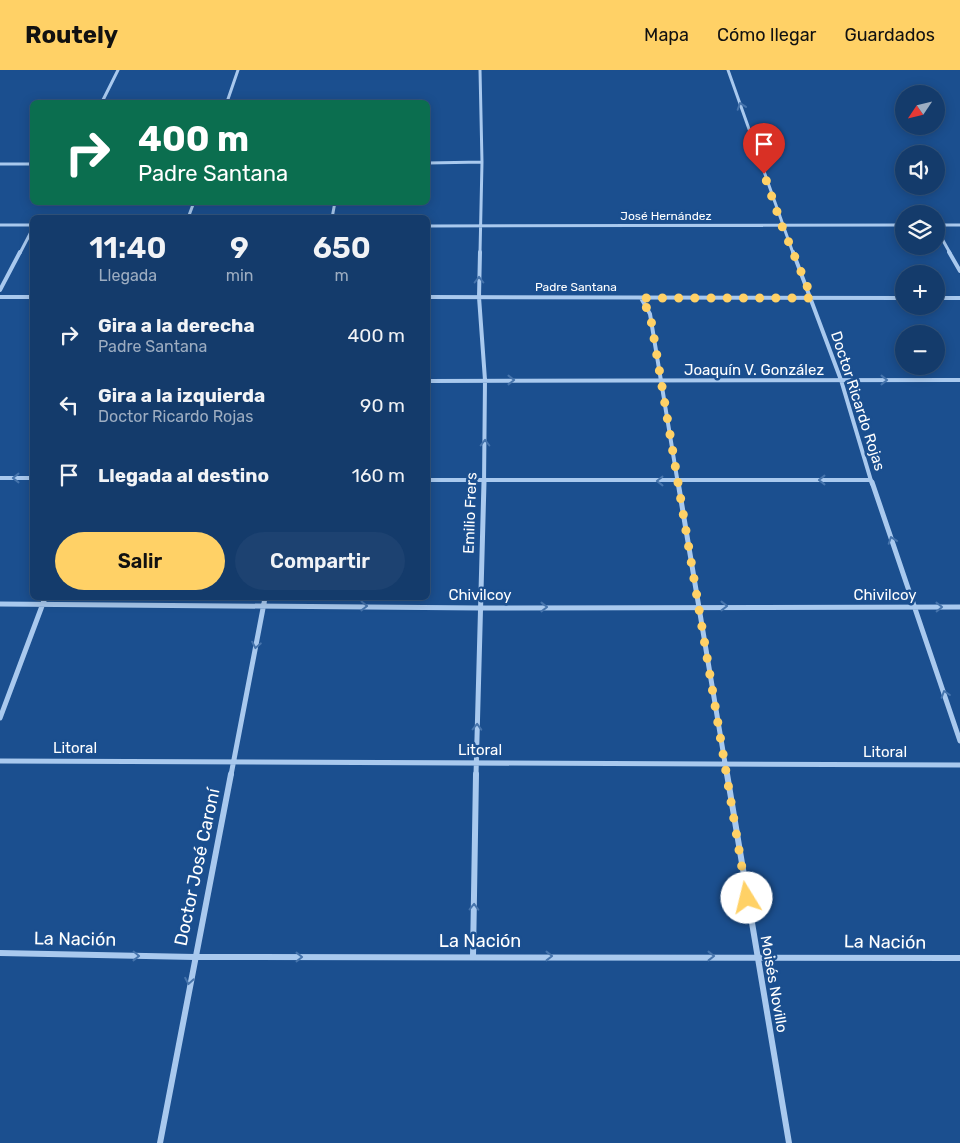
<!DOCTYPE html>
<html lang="es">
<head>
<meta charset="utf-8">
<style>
	body { margin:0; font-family:Rubik,sans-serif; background:#1d4271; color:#f1f3f6; height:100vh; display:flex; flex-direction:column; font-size:19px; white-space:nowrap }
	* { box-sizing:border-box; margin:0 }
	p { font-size:16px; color:#9dadc1 }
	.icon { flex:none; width:28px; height:28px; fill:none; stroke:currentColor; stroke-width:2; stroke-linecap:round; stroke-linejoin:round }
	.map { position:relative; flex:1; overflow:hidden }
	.side { position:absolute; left:30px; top:145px; width:400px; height:385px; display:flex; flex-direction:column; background:#143b6b; border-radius:8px; box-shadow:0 2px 12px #0003,0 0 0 1px #33557e }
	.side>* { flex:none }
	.top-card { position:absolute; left:30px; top:30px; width:400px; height:105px; border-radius:8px; box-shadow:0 2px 12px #0003,0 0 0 1px #33557e; background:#0b6e4f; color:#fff; overflow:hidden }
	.needle { width:32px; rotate:235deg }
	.fabs { position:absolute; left:895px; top:15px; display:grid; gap:10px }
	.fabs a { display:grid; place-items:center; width:50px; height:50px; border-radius:50%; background:#143b6b; box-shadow:0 2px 12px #0003,0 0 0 1px #33557e; font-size:25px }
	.pin { position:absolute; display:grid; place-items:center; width:42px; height:42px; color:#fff; margin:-51px -21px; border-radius:50% 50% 50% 0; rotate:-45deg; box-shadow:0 0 5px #0007 }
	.pin .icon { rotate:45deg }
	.me { position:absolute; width:55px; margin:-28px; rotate:351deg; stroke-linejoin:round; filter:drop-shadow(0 0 4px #0008) }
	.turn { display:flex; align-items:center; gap:18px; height:105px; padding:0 25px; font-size:22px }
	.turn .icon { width:65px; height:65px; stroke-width:2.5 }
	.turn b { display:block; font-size:35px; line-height:42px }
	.eta { display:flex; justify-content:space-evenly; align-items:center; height:85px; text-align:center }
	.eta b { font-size:30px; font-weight:600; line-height:35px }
	.cta { display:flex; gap:10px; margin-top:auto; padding:10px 25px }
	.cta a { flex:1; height:58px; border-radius:30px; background:#ffd166; color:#111; font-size:20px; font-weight:600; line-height:58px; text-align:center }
	.cta a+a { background:#1d4271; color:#f1f3f6 }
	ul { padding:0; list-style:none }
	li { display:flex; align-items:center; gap:15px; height:70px; padding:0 25px }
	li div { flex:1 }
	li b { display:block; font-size:19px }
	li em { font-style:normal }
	header { display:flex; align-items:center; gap:30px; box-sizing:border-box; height:70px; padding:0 25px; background:#ffd166; color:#111 }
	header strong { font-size:24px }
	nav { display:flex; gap:28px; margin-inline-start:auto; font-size:18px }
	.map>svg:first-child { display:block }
</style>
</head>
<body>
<header>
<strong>Routely</strong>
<nav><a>Mapa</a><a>Cómo llegar</a><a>Guardados</a></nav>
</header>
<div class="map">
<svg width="960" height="1073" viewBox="0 0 960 1073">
	<rect width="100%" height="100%" fill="#1b4f8f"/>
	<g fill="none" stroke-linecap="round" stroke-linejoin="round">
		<path stroke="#a9c9ee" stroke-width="3" d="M728,0L793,183
			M102,32L118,0
			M227,32L238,0
			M428,93L482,92
			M0,94H32
			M188,148L194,132
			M332,148L335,132
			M0,155H32
			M936,155H960
			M428,156L904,155
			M936,158L950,183
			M20,183L32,160
			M480,183L482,92L480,0"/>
		<path stroke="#a9c9ee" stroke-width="4" d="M480,182L479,227L485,310L484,414
			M793,182L841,310L872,414
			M949,182L960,201
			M0,220L20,182
			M0,227H32
			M428,227L904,228
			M641,228L650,244L678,414
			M936,228H960
			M428,311L960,310
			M0,408H32
			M428,410H871"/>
		<path stroke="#a9c9ee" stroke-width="5" d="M678,412L727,705
			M872,412L960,671
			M0,534L480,538L960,537
			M0,648L45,528
			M0,691L960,695
			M231,705L265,528
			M476,705L484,412"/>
		<path stroke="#a9c9ee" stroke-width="6" d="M727,704L789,1073
			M0,883L194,887L960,888
			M473,886L476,704
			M160,1073L231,704"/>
	</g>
	<defs><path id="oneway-chevron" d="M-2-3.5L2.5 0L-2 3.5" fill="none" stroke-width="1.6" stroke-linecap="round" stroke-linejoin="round" transform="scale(1.25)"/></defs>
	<g stroke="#4674ac">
		<use href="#oneway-chevron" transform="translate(741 36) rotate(-109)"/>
		<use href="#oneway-chevron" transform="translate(479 210) rotate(-90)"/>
		<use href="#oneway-chevron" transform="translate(511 310)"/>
		<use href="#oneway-chevron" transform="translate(884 310)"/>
		<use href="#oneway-chevron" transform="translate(485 373) rotate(-90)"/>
		<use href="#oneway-chevron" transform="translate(16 408) rotate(-180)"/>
		<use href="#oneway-chevron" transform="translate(822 410) rotate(180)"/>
		<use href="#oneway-chevron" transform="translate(660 411) rotate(-180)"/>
		<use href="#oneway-chevron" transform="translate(892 470) rotate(-109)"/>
		<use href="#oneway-chevron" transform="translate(364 536) rotate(1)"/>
		<use href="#oneway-chevron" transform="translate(724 536)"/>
		<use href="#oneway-chevron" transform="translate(544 537)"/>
		<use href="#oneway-chevron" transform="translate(939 537) rotate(-1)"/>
		<use href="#oneway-chevron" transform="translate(256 575) rotate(101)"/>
		<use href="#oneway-chevron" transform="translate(945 624) rotate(-108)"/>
		<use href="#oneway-chevron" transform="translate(477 657) rotate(-88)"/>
		<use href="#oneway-chevron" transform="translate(474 837) rotate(-89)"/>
		<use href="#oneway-chevron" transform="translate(136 886) rotate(1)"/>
		<use href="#oneway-chevron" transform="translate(549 886)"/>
		<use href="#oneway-chevron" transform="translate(711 886)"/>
		<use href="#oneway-chevron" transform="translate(299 887)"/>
		<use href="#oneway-chevron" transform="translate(189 911) rotate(100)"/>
	</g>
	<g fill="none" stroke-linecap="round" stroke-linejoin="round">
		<path stroke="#ffd166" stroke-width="9" stroke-dasharray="0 16.2" d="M747,828L650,244L641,228H812L782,156L764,104"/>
	</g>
	<g text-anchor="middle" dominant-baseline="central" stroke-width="5" stroke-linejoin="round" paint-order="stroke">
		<g font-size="12" fill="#fff" stroke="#1b4f8f">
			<text x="666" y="146">José Hernández</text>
			<text x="576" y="217">Padre Santana</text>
		</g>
		<g font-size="15" fill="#fff" stroke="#1b4f8f">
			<text x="754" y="300">Joaquín V. González</text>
			<text transform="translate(858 331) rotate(72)">Doctor Ricardo Rojas</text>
			<text transform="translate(470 443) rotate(-88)">Emilio Frers</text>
			<text x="480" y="525">Chivilcoy</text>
			<text x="885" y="525">Chivilcoy</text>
			<text x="75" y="678">Litoral</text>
			<text x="480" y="680">Litoral</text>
			<text x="885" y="682">Litoral</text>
			<text transform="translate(774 914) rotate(80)">Moisés Novillo</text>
		</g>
		<g font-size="18" fill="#fff" stroke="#1b4f8f">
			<text transform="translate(197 797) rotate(-78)">Doctor José Caroní</text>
			<text transform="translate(75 869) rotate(1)">La Nación</text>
			<text x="480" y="871">La Nación</text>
			<text transform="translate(885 872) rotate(1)">La Nación</text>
		</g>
	</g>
</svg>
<div class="fabs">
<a><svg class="needle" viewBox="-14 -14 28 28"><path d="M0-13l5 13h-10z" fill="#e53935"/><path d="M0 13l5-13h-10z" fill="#9dadc1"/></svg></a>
<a><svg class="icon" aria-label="sound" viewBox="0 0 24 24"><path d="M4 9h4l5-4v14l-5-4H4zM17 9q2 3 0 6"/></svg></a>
<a><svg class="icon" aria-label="layers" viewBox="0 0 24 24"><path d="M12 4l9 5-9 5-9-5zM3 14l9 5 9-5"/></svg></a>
<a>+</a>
<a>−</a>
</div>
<div class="pin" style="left:764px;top:104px;background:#d93025"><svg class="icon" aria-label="arrive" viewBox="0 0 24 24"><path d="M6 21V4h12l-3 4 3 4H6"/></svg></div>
<svg class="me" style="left:747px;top:828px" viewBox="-20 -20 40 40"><circle r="19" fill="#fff"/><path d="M0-13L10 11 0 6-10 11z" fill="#ffd166"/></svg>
<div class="top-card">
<div class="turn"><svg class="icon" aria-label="right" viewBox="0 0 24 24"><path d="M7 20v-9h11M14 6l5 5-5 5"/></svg><div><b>400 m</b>Padre Santana</div></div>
</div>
<section class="side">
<div class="eta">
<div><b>11:40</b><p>Llegada</p></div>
<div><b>9</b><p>min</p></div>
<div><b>650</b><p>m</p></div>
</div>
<ul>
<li><svg class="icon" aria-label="right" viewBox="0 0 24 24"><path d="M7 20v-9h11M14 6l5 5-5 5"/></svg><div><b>Gira a la derecha</b><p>Padre Santana</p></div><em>400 m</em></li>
<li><svg class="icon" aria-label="left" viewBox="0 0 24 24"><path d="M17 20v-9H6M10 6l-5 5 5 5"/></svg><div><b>Gira a la izquierda</b><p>Doctor Ricardo Rojas</p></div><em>90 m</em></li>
<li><svg class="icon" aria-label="arrive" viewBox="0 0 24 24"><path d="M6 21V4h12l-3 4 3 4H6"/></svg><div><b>Llegada al destino</b></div><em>160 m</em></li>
</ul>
<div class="cta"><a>Salir</a><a>Compartir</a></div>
</section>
</div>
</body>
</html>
